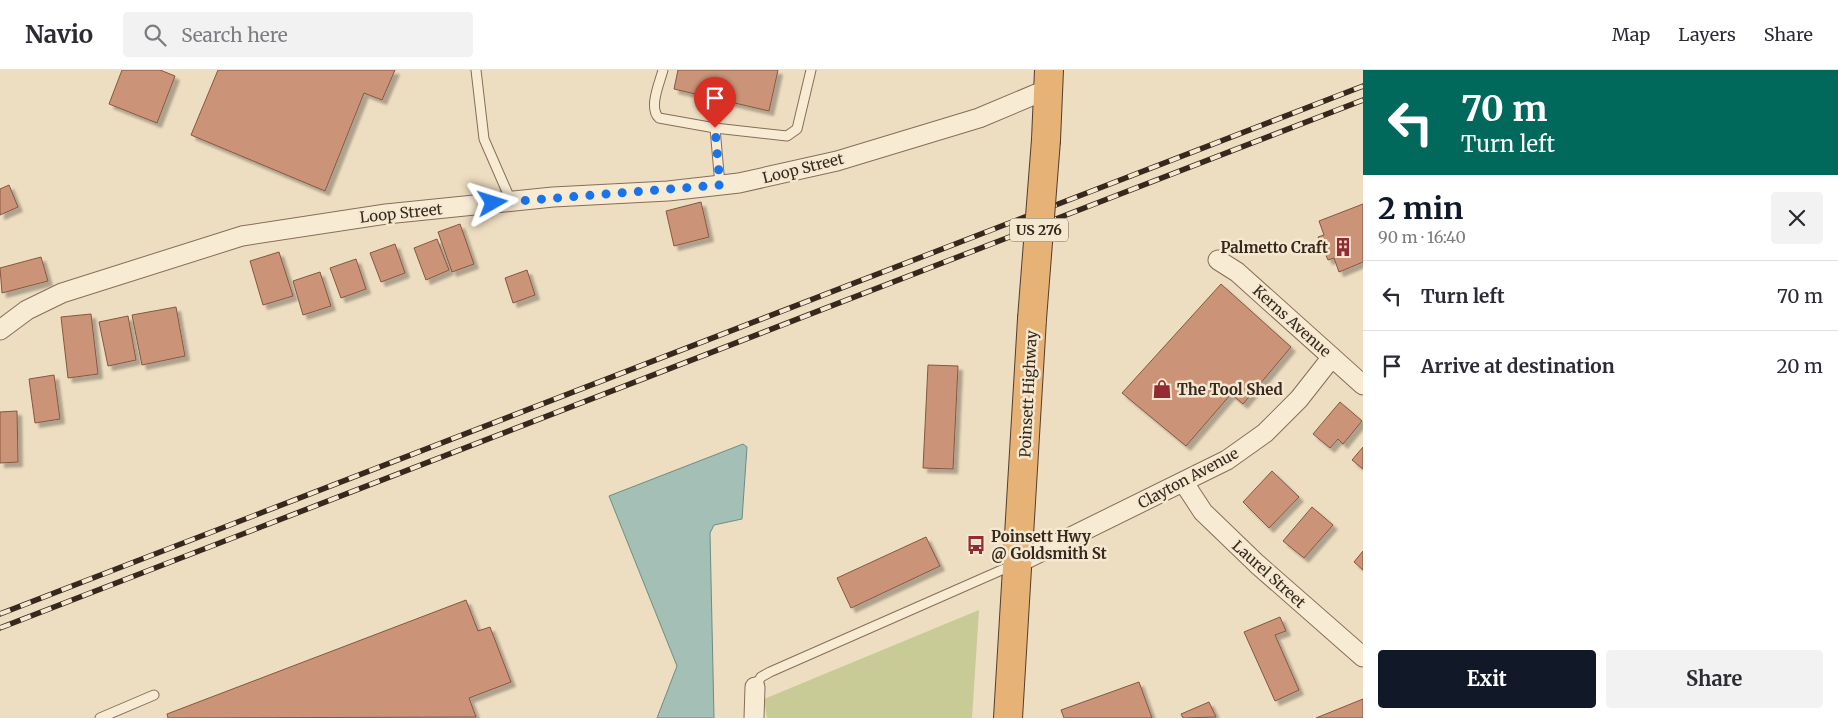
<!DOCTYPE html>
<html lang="en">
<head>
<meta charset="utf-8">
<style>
	body { margin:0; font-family:Merriweather,serif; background:#f2f2f3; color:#2b2b33; height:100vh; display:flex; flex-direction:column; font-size:19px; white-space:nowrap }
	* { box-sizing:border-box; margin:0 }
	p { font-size:16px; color:#7c7c81 }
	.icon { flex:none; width:28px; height:28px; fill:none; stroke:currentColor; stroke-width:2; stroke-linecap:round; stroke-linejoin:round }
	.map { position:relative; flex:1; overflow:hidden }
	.details { display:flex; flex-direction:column; background:#fff; width:475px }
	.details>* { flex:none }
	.hud { background:#00695c; color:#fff; overflow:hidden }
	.pin { position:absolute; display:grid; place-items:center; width:42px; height:42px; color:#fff; margin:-51px -21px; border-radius:50% 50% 50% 0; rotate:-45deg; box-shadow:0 0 5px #0007 }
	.pin .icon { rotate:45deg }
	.me { position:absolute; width:55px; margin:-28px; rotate:84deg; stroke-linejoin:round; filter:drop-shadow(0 0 4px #0008) }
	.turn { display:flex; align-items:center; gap:18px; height:105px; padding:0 15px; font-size:22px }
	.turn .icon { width:65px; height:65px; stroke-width:2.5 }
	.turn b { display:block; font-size:35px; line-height:42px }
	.round { display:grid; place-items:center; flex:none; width:52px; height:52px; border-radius:5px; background:#f2f2f3 }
	.headline { display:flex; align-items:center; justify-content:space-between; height:85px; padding:0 15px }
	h1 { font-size:30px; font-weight:700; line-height:38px; color:#111827 }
	.button { display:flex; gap:10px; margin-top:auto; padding:10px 15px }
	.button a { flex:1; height:58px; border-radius:5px; background:#111827; color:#fff; font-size:20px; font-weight:700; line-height:58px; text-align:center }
	.button a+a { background:#f2f2f3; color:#2b2b33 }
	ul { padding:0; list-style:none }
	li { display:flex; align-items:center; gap:15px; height:70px; padding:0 15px; border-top:1px solid #e1e1e2 }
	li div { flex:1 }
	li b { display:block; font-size:19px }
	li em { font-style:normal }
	header { display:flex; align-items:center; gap:30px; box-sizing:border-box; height:70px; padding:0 25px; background:#fff; border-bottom:1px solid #e1e1e2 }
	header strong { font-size:24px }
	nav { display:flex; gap:28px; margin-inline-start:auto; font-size:18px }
	.search { width:350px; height:45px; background:#f2f2f3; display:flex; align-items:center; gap:12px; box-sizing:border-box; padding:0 18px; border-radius:5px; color:#7c7c81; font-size:19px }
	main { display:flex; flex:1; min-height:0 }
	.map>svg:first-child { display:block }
</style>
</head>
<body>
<header>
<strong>Navio</strong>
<div class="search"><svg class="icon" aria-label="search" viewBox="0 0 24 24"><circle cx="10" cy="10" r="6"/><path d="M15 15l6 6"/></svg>Search here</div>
<nav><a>Map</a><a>Layers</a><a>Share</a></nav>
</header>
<main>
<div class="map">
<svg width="1363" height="648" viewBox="0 0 1363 648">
	<defs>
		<filter id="shadow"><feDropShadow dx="4.5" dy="4.5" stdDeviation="1" flood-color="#0004"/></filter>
	</defs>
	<rect width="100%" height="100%" fill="#edddc1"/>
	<path fill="#c8cb96" d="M979,540L972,648H767L764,629Z"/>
	<path fill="#a4bfb5" stroke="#6b8d82" d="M743,374L747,377L742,449L714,455L710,463L714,648H657L677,596L609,426Z"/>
	<path fill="#cb9478" stroke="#855640" filter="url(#shadow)" d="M122,0H160L175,6L157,53L109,34Z
		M218,0H395L382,30L364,23L325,121L191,65Z
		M678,0H778L769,41L674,19Z
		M9,115L18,137L0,145V119Z
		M701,132L709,167L674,176L666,141Z
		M1363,134V192L1339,202L1334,188L1328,190L1318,167L1324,165L1319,151Z
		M460,154L474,194L452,202L438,162Z
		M437,169L449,200L426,210L414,178Z
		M395,174L405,203L381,212L370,183Z
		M279,182L293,226L263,235L250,191Z
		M41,187L48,211L2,223L0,198Z
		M356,189L366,219L341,228L330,198Z
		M527,200L535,225L513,233L505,208Z
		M320,202L331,236L303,245L293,211Z
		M1221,214L1291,277L1243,334L1231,324L1186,376L1122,323Z
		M176,237L185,286L142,295L132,245Z
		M91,244L98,304L68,308L61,247Z
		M128,246L136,290L108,296L99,252Z
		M928,295L958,296L953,399L923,398Z
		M54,305L60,349L35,353L29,309Z
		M1340,332L1362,351L1343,374L1338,369L1330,378L1313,364Z
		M17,341L18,392L0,393V342Z
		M1363,377V399L1352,390Z
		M1272,401L1299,427L1269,458L1243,432Z
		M1312,437L1333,455L1304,488L1283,471Z
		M926,467L940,496L851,538L837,508Z
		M1363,481V500L1354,492Z
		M466,530L478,561L490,557L511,612L469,628L476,647L168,648L167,644Z
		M1280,547L1286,561L1275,565L1299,620L1275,631L1244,562Z
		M1139,612L1152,648H1064L1061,640Z
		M1363,629V648H1316Z
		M1209,632L1216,647L1183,648L1181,644Z"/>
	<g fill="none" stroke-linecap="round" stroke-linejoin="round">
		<g stroke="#866e59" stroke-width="11">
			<path id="service" d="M476,0L484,69L511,131
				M663,0C660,12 648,38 659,48L715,58L787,66L797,59L811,0
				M715,58L720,115
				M755,617L761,607L770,602L1013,495
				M100,648L154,625"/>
		</g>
		<g stroke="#866e59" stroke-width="21">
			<path id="minor" d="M1218,190L1237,202L1363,315
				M0,260L27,240L62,223L242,166L386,144L553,127L668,121L739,113L837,91L979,48L1048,19
				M1184,413L1203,442L1257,494L1363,587
				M1018,493L1227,390L1265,363L1299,329L1332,287
				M754,648L755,617"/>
		</g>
		<g stroke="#543d2e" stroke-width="30">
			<path id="trunk" d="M1046,70L1049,0
				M1008,648L1032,249"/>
		</g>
		<use href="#service" stroke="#f8ebd4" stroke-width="9"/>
		<use href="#minor" stroke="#f8ebd4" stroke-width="19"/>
		<use href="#trunk" stroke="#e6b276" stroke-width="28"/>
		<g stroke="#36281d" stroke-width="5.5">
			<path id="rail" d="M0,544L1363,16
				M0,558L1363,30"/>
		</g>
		<use href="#rail" stroke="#f5e8d1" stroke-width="4" stroke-dasharray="11" stroke-linecap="butt"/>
		<g stroke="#543d2e" stroke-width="30" stroke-linecap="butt">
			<path id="trunk-bridge" d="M1032,249L1046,70"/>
		</g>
		<use href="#trunk-bridge" stroke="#e6b276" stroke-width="28"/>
	</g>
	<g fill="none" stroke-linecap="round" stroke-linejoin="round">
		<path stroke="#1a73e8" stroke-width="9" stroke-dasharray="0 16.2" d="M493,133L720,115L715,58"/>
	</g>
	<defs>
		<g id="building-bare" transform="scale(1.5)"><path d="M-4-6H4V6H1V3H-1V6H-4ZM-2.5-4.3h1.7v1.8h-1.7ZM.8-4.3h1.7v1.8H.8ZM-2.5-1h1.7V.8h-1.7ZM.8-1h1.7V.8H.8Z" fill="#942a33" stroke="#f5e8d1" stroke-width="2.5" paint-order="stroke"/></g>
		<g id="shop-bare" transform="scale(1.5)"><path d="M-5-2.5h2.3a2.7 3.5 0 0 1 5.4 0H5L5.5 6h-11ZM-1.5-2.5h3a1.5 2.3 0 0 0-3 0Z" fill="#942a33" stroke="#f5e8d1" stroke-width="2.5" paint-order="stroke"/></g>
		<g id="bus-bare" transform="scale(1.5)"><path d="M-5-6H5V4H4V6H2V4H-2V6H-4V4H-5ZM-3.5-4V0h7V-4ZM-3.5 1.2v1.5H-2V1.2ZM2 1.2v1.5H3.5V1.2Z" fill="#942a33" stroke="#f5e8d1" stroke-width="2.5" paint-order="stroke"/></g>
	</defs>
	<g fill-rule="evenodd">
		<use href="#building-bare" x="1343" y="177"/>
		<use href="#shop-bare" x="1162" y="319"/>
		<use href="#bus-bare" x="976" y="475"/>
	</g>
	<g text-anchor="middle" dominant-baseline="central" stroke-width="5" stroke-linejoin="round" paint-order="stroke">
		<rect fill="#f5e8d1" stroke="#6f6253" stroke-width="1" x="1010" y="148.5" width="58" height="23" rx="4"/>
		<g font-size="14" font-weight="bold" fill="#36281d">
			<text x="1039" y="160">US 276</text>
		</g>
		<g font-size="15" fill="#36281d" stroke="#f5e8d1">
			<text transform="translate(803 98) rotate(-14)">Loop Street</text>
			<text transform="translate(401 143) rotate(-6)">Loop Street</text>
			<text transform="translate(1292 251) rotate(42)">Kerns Avenue</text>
			<text transform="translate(1028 324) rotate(-87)">Poinsett Highway</text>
			<text transform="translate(1188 408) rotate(-28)">Clayton Avenue</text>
			<text transform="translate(1269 504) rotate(42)">Laurel Street</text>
		</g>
		<g font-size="15" font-weight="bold" fill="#36281d" stroke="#f5e8d1" text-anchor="start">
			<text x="1328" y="177" text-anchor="end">Palmetto Craft</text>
			<text x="1177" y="319">The Tool Shed</text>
			<text x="991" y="466">Poinsett Hwy<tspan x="991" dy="17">@ Goldsmith St</tspan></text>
		</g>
	</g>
</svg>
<div class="pin" style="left:715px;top:58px;background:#d93025"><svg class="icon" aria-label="arrive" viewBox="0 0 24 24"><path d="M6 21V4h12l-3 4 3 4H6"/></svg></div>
<svg class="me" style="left:493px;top:133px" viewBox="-20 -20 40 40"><path d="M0-17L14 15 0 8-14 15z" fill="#1a73e8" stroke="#fff" stroke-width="4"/></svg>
</div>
<section class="details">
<div class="hud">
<div class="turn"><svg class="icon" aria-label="left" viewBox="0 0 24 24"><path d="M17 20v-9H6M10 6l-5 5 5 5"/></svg><div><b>70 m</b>Turn left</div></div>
</div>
<div class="headline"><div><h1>2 min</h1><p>90 m · 16:40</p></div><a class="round"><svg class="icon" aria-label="close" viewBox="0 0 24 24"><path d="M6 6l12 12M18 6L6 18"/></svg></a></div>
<ul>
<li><svg class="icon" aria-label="left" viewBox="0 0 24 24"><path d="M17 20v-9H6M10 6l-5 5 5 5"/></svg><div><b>Turn left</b></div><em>70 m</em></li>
<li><svg class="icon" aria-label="arrive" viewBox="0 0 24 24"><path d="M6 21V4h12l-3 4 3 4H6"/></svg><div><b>Arrive at destination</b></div><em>20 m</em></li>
</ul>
<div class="button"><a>Exit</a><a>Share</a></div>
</section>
</main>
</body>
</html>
